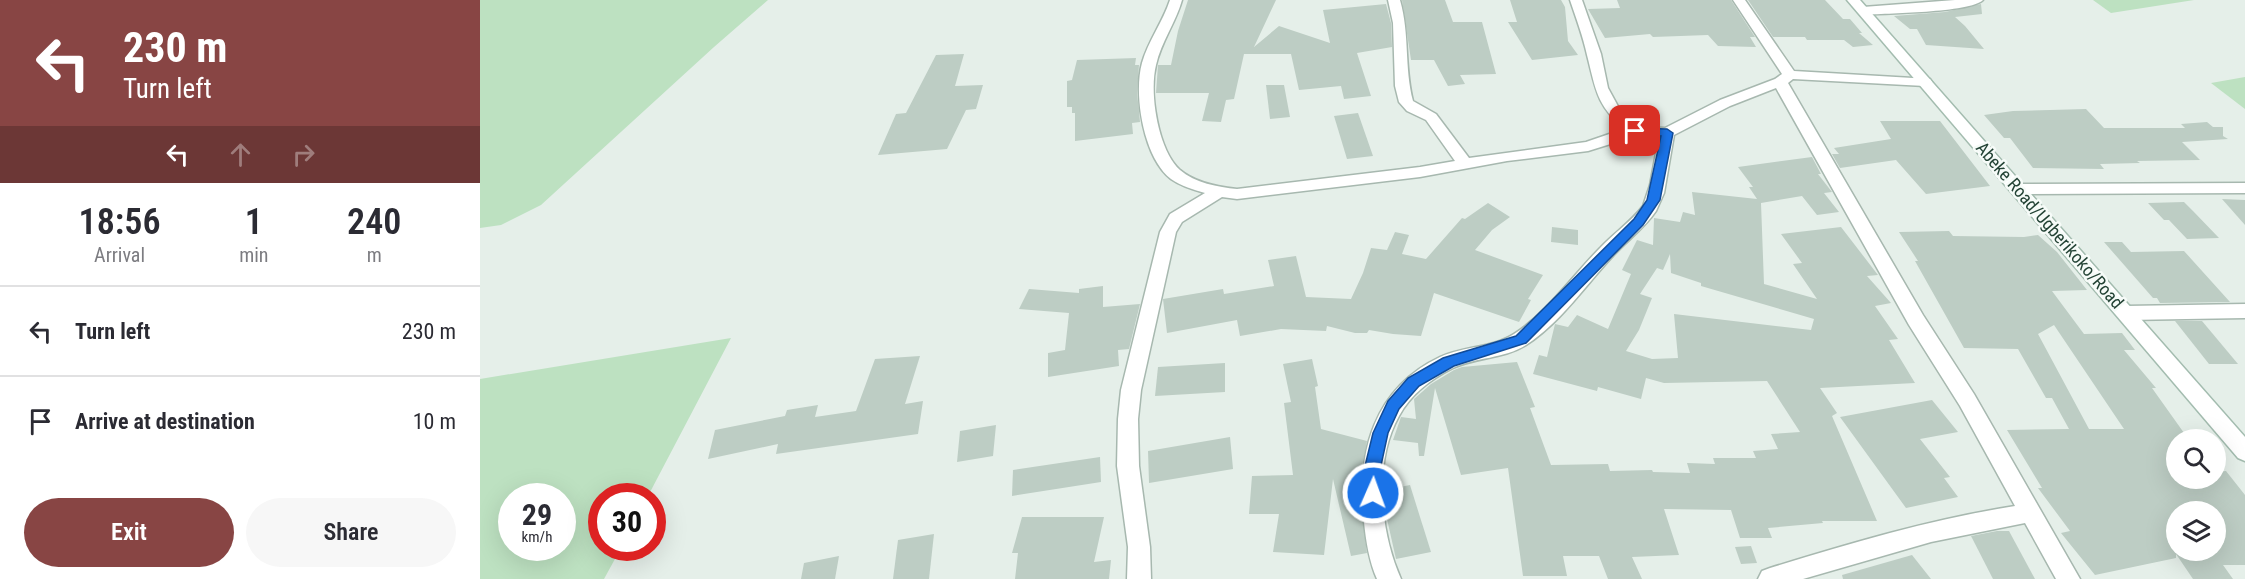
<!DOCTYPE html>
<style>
:root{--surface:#fff;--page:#f7f7f7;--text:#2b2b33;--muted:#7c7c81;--line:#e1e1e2;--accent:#884544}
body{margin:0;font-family:"Roboto Condensed",sans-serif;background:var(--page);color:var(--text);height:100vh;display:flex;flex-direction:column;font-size:22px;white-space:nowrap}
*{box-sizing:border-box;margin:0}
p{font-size:20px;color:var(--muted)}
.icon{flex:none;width:33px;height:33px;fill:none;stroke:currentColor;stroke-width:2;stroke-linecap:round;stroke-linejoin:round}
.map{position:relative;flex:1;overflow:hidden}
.panel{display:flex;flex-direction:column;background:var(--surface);width:480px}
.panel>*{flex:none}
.banner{background:#884544;color:#fff;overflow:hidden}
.fabs{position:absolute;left:1686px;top:429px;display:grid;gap:12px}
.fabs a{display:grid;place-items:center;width:60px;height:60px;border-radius:50%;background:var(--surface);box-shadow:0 6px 24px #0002;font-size:30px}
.speed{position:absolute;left:18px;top:483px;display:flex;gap:12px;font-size:30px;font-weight:700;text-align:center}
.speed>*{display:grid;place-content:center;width:78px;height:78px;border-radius:50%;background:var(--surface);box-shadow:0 6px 24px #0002;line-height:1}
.speed small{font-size:15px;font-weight:400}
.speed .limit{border:9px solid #d22;background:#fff;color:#111}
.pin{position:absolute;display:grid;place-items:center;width:51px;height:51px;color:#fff;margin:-26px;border-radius:12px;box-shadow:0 3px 9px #0006}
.me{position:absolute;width:66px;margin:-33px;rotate:2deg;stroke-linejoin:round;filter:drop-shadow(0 0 4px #0008)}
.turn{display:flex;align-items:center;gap:21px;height:126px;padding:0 24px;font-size:27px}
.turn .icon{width:78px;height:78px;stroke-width:2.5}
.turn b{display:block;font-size:42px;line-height:51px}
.lanes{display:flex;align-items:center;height:57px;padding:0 24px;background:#0003;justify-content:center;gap:30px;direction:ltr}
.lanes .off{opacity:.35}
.eta{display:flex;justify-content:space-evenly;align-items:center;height:102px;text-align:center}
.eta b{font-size:36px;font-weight:600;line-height:42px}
.button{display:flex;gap:12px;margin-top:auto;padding:12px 24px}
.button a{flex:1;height:69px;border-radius:36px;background:var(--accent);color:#fff;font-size:24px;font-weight:600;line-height:69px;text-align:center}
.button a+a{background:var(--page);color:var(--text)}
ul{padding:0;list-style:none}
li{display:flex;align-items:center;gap:18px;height:90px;padding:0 24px;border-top:2px solid var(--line)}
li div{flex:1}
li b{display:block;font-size:22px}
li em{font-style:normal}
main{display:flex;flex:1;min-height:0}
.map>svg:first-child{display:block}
.green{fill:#bde1c1;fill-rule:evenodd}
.building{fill:#bdcdc4;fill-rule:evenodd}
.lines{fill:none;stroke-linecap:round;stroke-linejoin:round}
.street-casing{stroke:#a7b8af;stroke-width:3}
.secondary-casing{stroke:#a3bcaf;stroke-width:3}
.street{fill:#fff;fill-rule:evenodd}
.secondary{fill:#fff;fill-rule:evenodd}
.route{fill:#1a73e8;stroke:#114b97;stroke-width:1.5}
.labels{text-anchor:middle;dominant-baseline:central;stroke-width:5;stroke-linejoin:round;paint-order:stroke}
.street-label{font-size:18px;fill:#234335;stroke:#f6fbf8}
</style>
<main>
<section class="panel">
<div class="banner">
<div class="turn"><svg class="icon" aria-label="left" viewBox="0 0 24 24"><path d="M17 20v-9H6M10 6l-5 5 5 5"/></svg><div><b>230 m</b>Turn left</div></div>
<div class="lanes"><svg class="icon" aria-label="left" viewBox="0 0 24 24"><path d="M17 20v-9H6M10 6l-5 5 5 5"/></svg><svg class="icon off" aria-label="ahead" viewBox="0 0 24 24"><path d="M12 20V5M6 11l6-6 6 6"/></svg><svg class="icon off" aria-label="right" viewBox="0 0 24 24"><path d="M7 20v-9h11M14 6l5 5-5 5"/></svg></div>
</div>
<div class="eta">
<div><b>18:56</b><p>Arrival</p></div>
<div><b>1</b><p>min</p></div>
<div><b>240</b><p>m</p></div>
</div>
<ul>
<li><svg class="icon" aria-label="left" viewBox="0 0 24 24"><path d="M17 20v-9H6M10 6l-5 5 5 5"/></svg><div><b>Turn left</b></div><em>230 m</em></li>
<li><svg class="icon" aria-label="arrive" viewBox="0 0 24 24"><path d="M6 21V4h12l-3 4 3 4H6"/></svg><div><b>Arrive at destination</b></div><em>10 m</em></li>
</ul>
<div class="button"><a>Exit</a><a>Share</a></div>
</section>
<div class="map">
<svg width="1765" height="579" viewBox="0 0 1765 579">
<rect width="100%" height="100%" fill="#e5efe9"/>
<g class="green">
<polygon points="0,0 288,0 234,47 61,205 21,225 0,228"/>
<polygon points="1613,0 1714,0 1631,13"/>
<polygon points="1765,77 1765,109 1731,83"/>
<path d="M251 338 168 496H122V548H141L124 579H0V379ZM82 496V548H32V496Z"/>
</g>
<g class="building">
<polygon points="708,0 796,0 774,47 799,26 850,43 843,10 906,4 911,23 912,47 877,53 891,96 864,99 861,86 819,90 811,54 764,54 754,99 746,100 741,122 722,121 729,93 676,93 678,65 691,65 698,31"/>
<polygon points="922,0 965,0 973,22 1002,22 1016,74 980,75 985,84 968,86 954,60 931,60"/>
<polygon points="1030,0 1081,0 1085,7 1088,41 1098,55 1052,60 1028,22 1037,22"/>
<polygon points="1137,0 1251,0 1275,37 1270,37 1276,47 1238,46 1228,35 1173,37 1170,34 1125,38 1108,9 1140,8"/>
<polygon points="1268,0 1345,0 1363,19 1370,19 1382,33 1379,33 1393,45 1373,47 1364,40 1327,40 1325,37 1293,37"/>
<polygon points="1501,4 1502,14 1475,17 1485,26 1504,49 1446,45 1437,29 1430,29 1414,16 1465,12"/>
<polygon points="484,54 475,86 503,85 496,109 486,110 467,149 398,155 416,114 426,113 456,55"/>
<polygon points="656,58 655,65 659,65 657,92 660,122 652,123 653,134 595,141 595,113 592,113 592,107 587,107 587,81 592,80 597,60"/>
<polygon points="786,85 804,85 810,117 790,119"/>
<polygon points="1606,109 1624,128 1705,128 1701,124 1727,122 1733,127 1743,127 1743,136 1748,139 1702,142 1720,160 1657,161 1660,163 1620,164 1624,169 1553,168 1530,138 1524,138 1504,115 1533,111"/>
<polygon points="878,113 893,156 867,159 854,116"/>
<polygon points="1400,121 1460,121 1510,186 1446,194 1416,160 1360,168 1352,154 1359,154 1354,148 1411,139"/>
<path d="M1332 157 1341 174H1338L1352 192 1344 193 1359 212 1337 215 1322 196 1281 203 1284 284 1337 299 1313 264 1322 263 1301 234 1361 227 1398 275 1387 276 1411 303 1395 306 1418 339 1409 340 1435 383 1340 388 1357 413 1352 416 1397 521H1342L1343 523 1288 528 1292 538H1260L1251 510 1184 509 1199 555 1152 557 1162 579H1128L1119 556H1083L1087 576H1043L1028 468 981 475 955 388 944 456H939L938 443 913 440 921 417 936 419 934 399 951 384 974 370 982 367 1037 362 1055 407 1050 408 1071 465 1128 464 1130 471 1172 470 1173 472 1210 473 1207 463 1235 464 1233 458H1276L1273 451 1298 449 1291 434 1320 432 1287 381 1184 383 1166 378 1161 399 1118 387 1117 391 1053 374 1059 355 1067 357 1075 324 1088 327 1097 315 1128 329 1151 274 1142 270 1157 240 1173 245 1174 218 1200 222 1203 212 1215 215 1212 192 1277 199 1269 187H1273L1258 167ZM1190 254 1191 273 1221 283V286L1334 319 1331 330 1194 314 1198 358 1172 359 1146 351 1159 330 1172 298 1160 294 1177 268 1183 270Z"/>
<polygon points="1742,199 1765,200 1765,225"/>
<polygon points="1704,202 1713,211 1739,238 1707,239 1689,220 1684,220 1668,203"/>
<polygon points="1008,203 1030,217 1012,230 995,250 1063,275 1048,299 1051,300 1039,322 954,293 941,336 913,334 889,330 887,333 875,333 847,326 846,331 801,329 760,336 757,320 687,333 683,299 743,289 744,294 794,286 788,260 816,256 826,297 871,299 883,273 891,248 907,250 915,232 929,235 922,254 946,259 982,218 985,219"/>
<polygon points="1072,227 1098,230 1098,245 1071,242"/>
<path d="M1469 231 1473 236 1544 237 1558 235 1577 252 1607 290 1572 291 1604 334 1642 333 1655 350H1644L1676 388H1672L1709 440H1696V478H1736V472L1746 471 1765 495V565H1743L1753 579H1713L1696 554V558L1615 575 1581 533 1590 531 1558 488H1562L1527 430 1589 429 1572 398H1566L1538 349 1484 348 1435 261H1438L1419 232ZM1574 325 1644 429H1609L1558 334ZM1736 509V550H1696V511Z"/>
<polygon points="1624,242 1642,242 1651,252 1704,251 1750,302 1680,303 1677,298 1673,298"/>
<polygon points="623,286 623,307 660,304 649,349 638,350 639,366 568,377 568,353 585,350 589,313 539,309 549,289 599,293 599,289"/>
<polygon points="1695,321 1722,321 1758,364 1729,364"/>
<polygon points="440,356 425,404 443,401 438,434 296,454 298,444 228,459 235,430 305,416 307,410 338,405 335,417 376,411 395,359"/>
<polygon points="832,359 838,386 835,387 841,429 887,441 881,472 871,497 880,495 887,553 871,556 853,479 844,555 793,552 799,514 769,514 772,476 813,475 804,403 811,402 803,364"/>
<polygon points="745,363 745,392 675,396 678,367"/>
<polygon points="1452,400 1478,432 1440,439 1470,477 1464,478 1478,497 1426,508 1360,417"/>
<polygon points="516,425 513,456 477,462 480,431"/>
<polygon points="750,437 753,469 669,483 668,451"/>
<polygon points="620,457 621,482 532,496 533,470"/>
<polygon points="930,485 951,552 916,559 907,519 905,490"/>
<polygon points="542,517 624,517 614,562 631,560 629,579 535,579 538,553 532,553"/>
<polygon points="1517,531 1529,531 1555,579 1513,579 1491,536"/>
<polygon points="454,534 449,579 413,579 418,540"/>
<polygon points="1271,546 1277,563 1261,564 1255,547"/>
<polygon points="1432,555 1451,579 1363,579 1362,575"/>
<polygon points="359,556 355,579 321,579 324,563"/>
</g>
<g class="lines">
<g class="street-casing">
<g id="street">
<path d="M690 0H702C696 22 681 42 676 65 669 93 678 150 700 170 715 183 738 187 757 189L940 167 975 161 946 120 927 111 919 102 915 86 913 23 908 0H920C930 35 924 67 933 101L956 114 989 158 1106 142 1144 129C1116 104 1116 90 1107 55 1103 36 1096 18 1090 0H1102L1121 54 1128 88 1140 110 1159 127 1185 128 1240 100 1295 79 1302 74 1253 0H1265L1314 71 1450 79 1452 82 1450 85 1445 86 1313 79 1308 83 1443 315 1494 394 1600 579H1576L1545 523 1451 542 1323 579H1278L1282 571 1290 568C1371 543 1452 519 1535 506L1480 406 1429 325 1296 88 1250 106 1194 135 1184 193 1176 211C1164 229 1146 241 1132 257 1105 286 1080 323 1046 345 1024 359 996 357 973 368 951 379 931 394 919 416 893 462 900 532 921 579H897C889 561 886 541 884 522 876 453 894 388 960 357 984 346 1012 348 1034 334 1068 312 1092 276 1121 247 1134 233 1151 222 1163 206L1170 185 1179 137 1156 136 1108 151 1027 161 940 177 757 199 742 197 702 222 696 232 661 390 658 419 659 466 670 547 671 579H647L648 547 637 466 638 419 641 390 680 232 690 214 725 193C714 190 701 186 691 179 664 158 653 95 662 63 668 41 683 22 690 0Z"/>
<path d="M1475 0H1503C1490 13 1405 13 1383 15L1377 11 1383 7Z"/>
<polygon points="1765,183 1765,193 1537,194 1529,189 1537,184"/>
<polygon points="1765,304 1765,318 1647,320 1640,318 1638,313 1640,308 1647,306"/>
</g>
</g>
<g class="secondary-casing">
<polygon id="secondary" points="1367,0 1380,0 1765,437 1765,461 1758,458"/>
</g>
<use href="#street" class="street"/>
<use href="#secondary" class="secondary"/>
</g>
<polygon class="route" points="1155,128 1187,129 1193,133 1180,200 1163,225 1046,343 974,366 939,386 919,409 908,433 900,470 901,493 898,498 893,500 887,498 884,493 884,470 893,433 908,401 928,378 963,358 1036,336 1154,219 1167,200 1181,136 1151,134 1149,131"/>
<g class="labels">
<g class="street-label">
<text transform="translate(1570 225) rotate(49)">Abeke Road/Ugberikoko/Road</text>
</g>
</g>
</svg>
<div class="fabs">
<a><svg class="icon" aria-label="search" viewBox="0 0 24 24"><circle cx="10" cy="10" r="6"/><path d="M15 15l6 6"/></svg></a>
<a><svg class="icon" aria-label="layers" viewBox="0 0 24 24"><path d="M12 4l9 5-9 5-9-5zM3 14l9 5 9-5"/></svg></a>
</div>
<div class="speed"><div>29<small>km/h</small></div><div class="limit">30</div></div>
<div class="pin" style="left:1155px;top:131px;background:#d93025"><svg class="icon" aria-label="arrive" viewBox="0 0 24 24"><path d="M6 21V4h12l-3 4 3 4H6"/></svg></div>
<svg class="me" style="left:893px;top:493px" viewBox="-20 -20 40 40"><circle r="17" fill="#1a73e8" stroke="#fff" stroke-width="3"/><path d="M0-11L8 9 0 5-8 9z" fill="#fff"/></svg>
</div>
</main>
